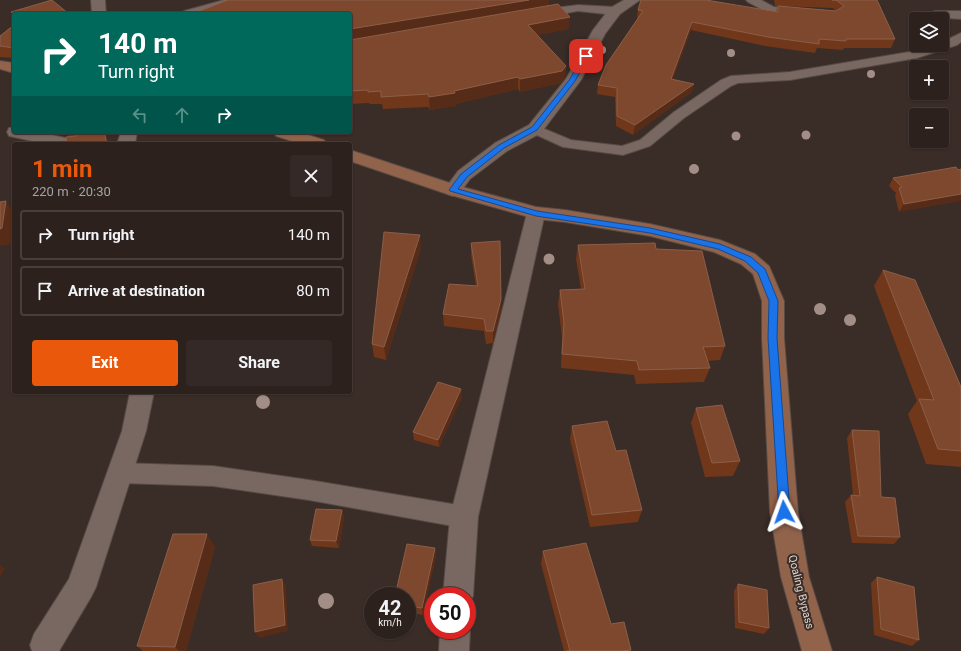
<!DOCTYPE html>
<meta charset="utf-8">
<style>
:root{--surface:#2c211d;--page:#342926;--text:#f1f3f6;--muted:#a6a3a4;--line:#483e3b;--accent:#ea580c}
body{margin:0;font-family:Roboto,sans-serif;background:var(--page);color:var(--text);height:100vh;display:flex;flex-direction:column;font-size:15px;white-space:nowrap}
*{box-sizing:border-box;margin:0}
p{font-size:13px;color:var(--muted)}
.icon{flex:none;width:22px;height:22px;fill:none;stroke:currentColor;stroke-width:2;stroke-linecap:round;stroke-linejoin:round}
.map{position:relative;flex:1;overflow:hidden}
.sheet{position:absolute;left:12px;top:142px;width:340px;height:252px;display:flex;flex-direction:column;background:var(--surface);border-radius:4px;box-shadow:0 1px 3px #0004,0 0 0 1px var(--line)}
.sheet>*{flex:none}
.banner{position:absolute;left:12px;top:12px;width:340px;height:122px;border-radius:4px;box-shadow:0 1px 3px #0004,0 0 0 1px var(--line);background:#00695c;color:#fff;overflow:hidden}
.tools{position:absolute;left:909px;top:12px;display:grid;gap:8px}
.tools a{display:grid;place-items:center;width:40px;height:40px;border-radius:4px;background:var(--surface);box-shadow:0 1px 3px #0004,0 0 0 1px var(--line);font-size:20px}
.speed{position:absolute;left:364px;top:587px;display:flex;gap:8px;font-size:20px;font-weight:700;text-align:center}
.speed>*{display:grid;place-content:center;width:52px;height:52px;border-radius:50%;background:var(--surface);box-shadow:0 1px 3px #0004,0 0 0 1px var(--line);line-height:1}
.speed small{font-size:10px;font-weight:400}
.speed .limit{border:6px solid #d22;background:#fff;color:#111}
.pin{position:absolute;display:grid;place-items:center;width:34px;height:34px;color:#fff;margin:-17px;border-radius:8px;box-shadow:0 2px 6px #0006}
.me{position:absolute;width:44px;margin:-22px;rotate:356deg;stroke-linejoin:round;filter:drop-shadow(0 0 3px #0008)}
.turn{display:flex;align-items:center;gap:14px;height:84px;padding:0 20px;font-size:18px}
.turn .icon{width:52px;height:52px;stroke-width:2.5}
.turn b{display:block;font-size:28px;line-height:34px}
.lanes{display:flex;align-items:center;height:38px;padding:0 20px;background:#0003;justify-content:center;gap:20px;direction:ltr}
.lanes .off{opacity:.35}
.round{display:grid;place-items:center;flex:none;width:42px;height:42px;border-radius:4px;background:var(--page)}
.head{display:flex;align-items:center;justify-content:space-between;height:68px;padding:0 20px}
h1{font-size:24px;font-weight:700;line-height:30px;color:var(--accent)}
.cta{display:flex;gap:8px;margin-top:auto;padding:8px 20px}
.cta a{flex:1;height:46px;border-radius:4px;background:var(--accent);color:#fff;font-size:16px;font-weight:700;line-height:46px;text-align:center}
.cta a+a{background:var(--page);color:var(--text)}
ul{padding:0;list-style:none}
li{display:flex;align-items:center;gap:12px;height:50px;margin:0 8px 6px;padding:0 12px;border:2px solid var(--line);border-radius:4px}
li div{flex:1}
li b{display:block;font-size:15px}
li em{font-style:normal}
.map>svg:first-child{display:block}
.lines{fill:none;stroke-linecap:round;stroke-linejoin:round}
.lane-casing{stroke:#564b45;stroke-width:2}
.street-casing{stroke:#564b45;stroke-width:2}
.secondary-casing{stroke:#564b45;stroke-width:2}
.lane{fill:#786861;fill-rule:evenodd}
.street{fill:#786861;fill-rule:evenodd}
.secondary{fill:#92634b;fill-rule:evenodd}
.tree{fill:#a28e86}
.wall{fill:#71371b}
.shaded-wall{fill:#562b17}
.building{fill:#7d482e;stroke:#8c5e48}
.route{fill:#1a73e8;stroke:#114b97}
.labels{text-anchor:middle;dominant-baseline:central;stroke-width:4;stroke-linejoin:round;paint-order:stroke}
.street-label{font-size:11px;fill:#ded5d1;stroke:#3a2c27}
</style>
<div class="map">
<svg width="961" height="651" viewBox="0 0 961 651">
<rect width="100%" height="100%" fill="#3a2c27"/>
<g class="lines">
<g class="lane-casing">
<g id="lane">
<polygon points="746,0 761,0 774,7 802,9 806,11 808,13 806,15 802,17 767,12 748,2"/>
<polygon points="578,5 615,7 619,9 621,11 619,13 615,15 578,11 539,18 535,16 533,14 535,12 539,10"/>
<polygon points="935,11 961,11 961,19 931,17 929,15 931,13"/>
<polygon points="961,33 961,42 957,45 917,58 790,80 738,83 731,86 684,118 650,146 623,155 563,147 530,132 528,129 530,126 535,125 571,140 622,146 640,140 674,112 721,80 731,76 790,72 915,51 932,45 942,45 942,42"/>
<polygon points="120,463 213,466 309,480 464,506 472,509 476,517 472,525 464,528 309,500 213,486 120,483 112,480 109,473 112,466"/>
</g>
</g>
<g class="street-casing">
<g id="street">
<polygon points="91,0 105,0 106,14 92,14"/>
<polygon points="224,0 246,0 244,3 204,14 182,14 184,11"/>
<polygon points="624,0 640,0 620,14 605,34 581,80 541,133 507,151 470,179 459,194 453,196 447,194 444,190 458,171 495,143 529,125 566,79 593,30 610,8"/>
<polygon points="14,127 14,132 38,132 75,140 78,144 46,144 9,136 7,132 9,128"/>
<polygon points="121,132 137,132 135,144 117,144"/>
<polygon points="536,207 543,209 545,213 478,517 473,596 467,607 467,596 443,596 450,517 527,213 529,209"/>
<polygon points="130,392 154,392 146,431 96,587 91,597 59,651 32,651 30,645 34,634 69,579 122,431"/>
<polygon points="467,623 470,630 469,651 439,651 440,630 467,630"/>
</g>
</g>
<g class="secondary-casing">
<g id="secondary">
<polygon points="0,61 14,63 14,73 0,69"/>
<polygon points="274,132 299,132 324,140 327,144 301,144 276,136"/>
<polygon points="350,150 459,186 536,207 565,210 650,224 720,240 755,254 769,266 784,301 784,338 798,512 809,577 832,651 802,651 781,577 770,512 762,338 762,301 753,274 741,264 714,252 650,236 565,222 536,219 447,194 350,161"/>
</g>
</g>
<use href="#lane" class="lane"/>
<use href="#street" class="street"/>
<use href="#secondary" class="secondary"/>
</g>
<g class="tree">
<circle cx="602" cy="50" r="4"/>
<circle cx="731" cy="53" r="4"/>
<circle cx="871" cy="74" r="4"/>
<circle cx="806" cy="135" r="4.5"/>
<circle cx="736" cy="136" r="4.5"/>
<circle cx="694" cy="169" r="5"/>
<circle cx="549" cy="259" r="5.5"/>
<circle cx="820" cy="309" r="6"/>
<circle cx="850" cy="320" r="6"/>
<circle cx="263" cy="402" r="7"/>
<circle cx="326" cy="601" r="8"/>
</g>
<g class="wall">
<polygon points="549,0 549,6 569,29 537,35 566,66 565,78 561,83 520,92 518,89 456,104 456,106 430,110 428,107 383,109 382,104 370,104 369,103 350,104 350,14"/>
<polygon points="774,0 877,0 895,39 891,48 844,48 843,50 817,48 815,53 765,46 691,30 673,79 692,92 633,135 616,126 615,97 597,94 598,85 638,18 637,18 638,10 776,12 778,6 836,11 833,8 775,6"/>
<polygon points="14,25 14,58 0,57 0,36"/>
<polygon points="67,132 106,132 107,136 69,137"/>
<polygon points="956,167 899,212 895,196 896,193 889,186 893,178"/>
<polygon points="471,243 501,299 501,311 493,343 486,344 484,331 444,326 443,314 476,286 471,255"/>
<polygon points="578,245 656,249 725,346 720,360 707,361 710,368 704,382 636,384 634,375 561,368 562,337 558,304 560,290 581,289 576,259"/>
<polygon points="421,248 386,360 374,357 372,344"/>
<polygon points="883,270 961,387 961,467 926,464 908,414 917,401 874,286"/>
<polygon points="461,389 462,397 439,447 414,440 413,432"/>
<polygon points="696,408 740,461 733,476 705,477 691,423"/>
<polygon points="572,426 642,510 638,522 590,527 570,439"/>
<polygon points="852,430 881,497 900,537 894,544 852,543 845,502 851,495 853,495 847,438"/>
<polygon points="342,510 344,517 339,548 312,546 310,540"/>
<polygon points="215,547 186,651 143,651 137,646"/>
<polygon points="435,548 436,555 423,615 407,612 407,596"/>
<polygon points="543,551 611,624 631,650 631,651 564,651 541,564"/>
<polygon points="877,577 919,640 912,646 874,635 871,583"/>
<polygon points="738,584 769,628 764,634 735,628 734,591"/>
</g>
<g class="shaded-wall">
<polygon points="529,0 549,0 549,8 350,41 350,29"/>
<polygon points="570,17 569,29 527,37 528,25"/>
<polygon points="692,22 691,30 670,88 671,79"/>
<polygon points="566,66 565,78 561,83 520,92 520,79"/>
<polygon points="518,77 518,89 456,104 456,106 430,110 429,97"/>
<polygon points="694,84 692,92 633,135 635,125"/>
<polygon points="104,132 106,132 109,144 107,144"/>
<polygon points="961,194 961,201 899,212 904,204"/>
<polygon points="6,201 14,214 14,228 12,244 0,246 0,229"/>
<polygon points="420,235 421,248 386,360 384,347"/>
<polygon points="501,299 501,311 493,343 493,331"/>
<polygon points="461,389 462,397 439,447 438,440"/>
<polygon points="342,510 344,517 339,548 336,541"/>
<polygon points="207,534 215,547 186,651 179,651 175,647"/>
<polygon points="435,548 436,555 423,615 422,608"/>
<polygon points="0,565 5,569 0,577"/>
<polygon points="282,579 286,586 288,631 259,638 255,632"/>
</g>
<g class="building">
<polygon points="52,0 69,14 14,14 14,15 11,12"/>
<polygon points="228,0 529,0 350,29 350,14 192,14"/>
<polygon points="641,0 706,0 778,12 778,6 836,11 844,6 836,0 832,0 877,0 895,39 846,39 846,41 819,39 819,44 768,37 692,22 671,79 694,84 635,125 617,116 617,88 598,85 606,65 643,11 638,10"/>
<polygon points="558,4 570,17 528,25 566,66 562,71 520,79 518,77 454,91 455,93 429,97 428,94 381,97 381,91 368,92 368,90 350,91 350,40"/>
<polygon points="14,25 14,48 0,46 0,36"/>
<polygon points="73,132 104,132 107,144 67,144 66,137 76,136"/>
<polygon points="956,167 958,170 961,169 961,194 904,204 899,188 902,187 893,178"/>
<polygon points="6,201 2,228 0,229 0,202"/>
<polygon points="384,232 420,235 384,347 372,344"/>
<polygon points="500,241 501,299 493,331 486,331 484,319 443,314 449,284 478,286 471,243"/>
<polygon points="655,243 656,249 702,251 725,346 703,347 710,368 639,370 637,361 562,354 564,323 560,290 585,289 578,245"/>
<polygon points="883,270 915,280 961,387 961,451 938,449 919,399 934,400"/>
<polygon points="438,382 461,389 438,440 413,432"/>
<polygon points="722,405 740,461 712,463 696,408"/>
<polygon points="607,421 616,451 626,450 642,510 592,515 572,426"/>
<polygon points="852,430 879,431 881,497 895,498 900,537 858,536 851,495 860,496"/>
<polygon points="316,509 342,510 336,541 310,540"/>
<polygon points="173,534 207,534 175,647 137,646"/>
<polygon points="586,543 611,624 624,622 631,650 620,651 567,651 570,651 543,551"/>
<polygon points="407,544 435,548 422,608 407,606 407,596 395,596"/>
<polygon points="877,577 914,587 919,640 881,629"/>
<polygon points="282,579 285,625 255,632 253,585"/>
<polygon points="738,584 767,590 769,628 739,622"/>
</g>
<polygon class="route" points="584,54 589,56 575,81 537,130 504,148 467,177 458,189 537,211 650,228 720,244 751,257 765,269 778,301 777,338 790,512 788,515 784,517 780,515 779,512 768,338 769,301 758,273 745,261 718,249 650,233 536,216 450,191 449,190 461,174 499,145 532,127 570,79"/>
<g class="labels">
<g class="street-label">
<text transform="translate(801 592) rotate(76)">Qoaling Bypass</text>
</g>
</g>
</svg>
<div class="tools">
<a><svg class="icon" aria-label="layers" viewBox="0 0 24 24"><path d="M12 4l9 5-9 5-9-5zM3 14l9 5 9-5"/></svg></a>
<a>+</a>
<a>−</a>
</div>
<div class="speed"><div>42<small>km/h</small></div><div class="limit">50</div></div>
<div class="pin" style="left:586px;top:56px;background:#d93025"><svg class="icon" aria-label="arrive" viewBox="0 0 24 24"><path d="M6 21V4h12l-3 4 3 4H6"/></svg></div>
<svg class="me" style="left:784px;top:512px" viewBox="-20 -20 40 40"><path d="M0-17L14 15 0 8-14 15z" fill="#1a73e8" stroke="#fff" stroke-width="4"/></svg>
<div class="banner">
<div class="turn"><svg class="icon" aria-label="right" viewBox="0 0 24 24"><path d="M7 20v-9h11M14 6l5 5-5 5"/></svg><div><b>140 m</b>Turn right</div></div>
<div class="lanes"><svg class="icon off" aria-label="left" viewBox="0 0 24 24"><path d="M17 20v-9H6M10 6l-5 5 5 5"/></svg><svg class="icon off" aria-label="ahead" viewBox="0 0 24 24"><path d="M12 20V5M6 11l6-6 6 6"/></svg><svg class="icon" aria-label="right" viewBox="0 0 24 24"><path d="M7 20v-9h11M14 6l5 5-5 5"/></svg></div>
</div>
<section class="sheet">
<div class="head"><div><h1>1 min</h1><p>220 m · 20:30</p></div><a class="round"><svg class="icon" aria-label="close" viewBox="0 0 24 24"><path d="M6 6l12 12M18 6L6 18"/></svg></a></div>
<ul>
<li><svg class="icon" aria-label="right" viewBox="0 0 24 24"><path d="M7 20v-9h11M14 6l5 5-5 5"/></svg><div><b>Turn right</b></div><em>140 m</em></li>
<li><svg class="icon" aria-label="arrive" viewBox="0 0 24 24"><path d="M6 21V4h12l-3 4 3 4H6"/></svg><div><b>Arrive at destination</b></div><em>80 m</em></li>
</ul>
<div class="cta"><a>Exit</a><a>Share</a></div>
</section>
</div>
